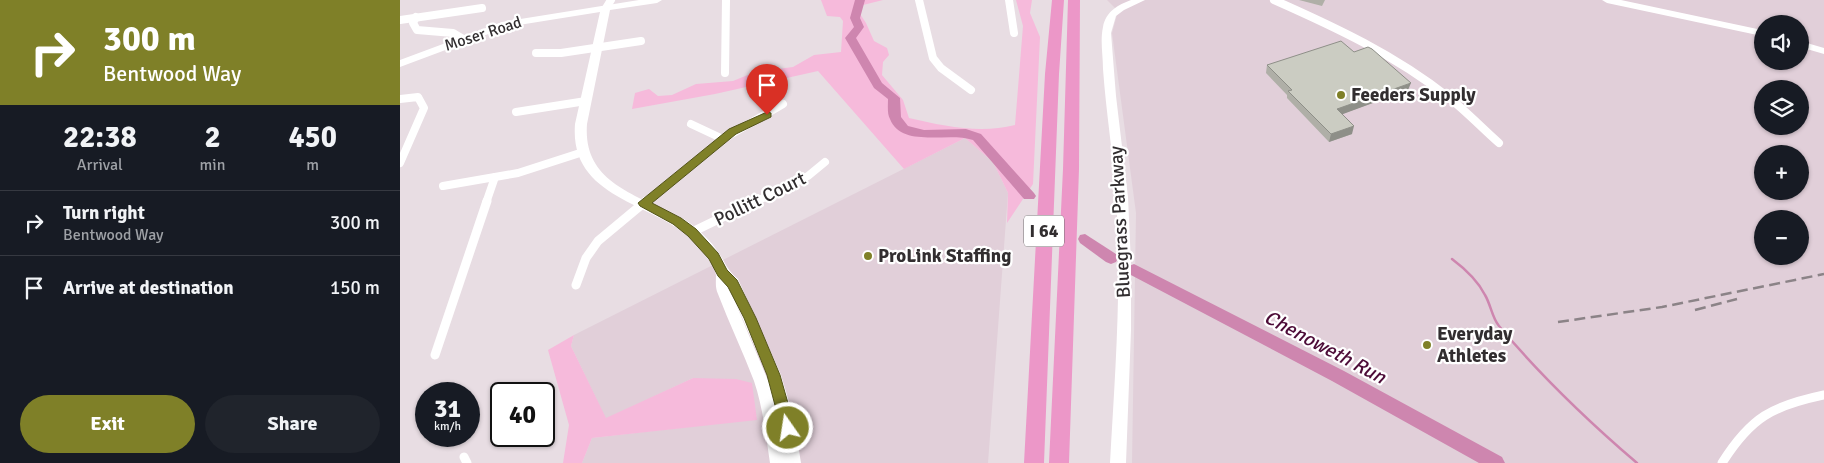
<!DOCTYPE html>
<meta charset="utf-8">
<style>
:root{--surface:#171b24;--page:#20242c;--text:#f1f3f6;--muted:#9ea1a6;--line:#363941;--accent:#7f8028}
body{margin:0;font-family:Signika,sans-serif;background:var(--page);color:var(--text);height:100vh;display:flex;flex-direction:column;font-size:19px;white-space:nowrap}
*{box-sizing:border-box;margin:0}
p{font-size:16px;color:var(--muted)}
.icon{flex:none;width:28px;height:28px;fill:none;stroke:currentColor;stroke-width:2;stroke-linecap:round;stroke-linejoin:round}
.map{position:relative;flex:1;overflow:hidden}
.drawer{display:flex;flex-direction:column;background:var(--surface);width:400px}
.drawer>*{flex:none}
.hud{background:#7f8028;color:#fff;overflow:hidden}
.buttons{position:absolute;left:1354px;top:15px;display:grid;gap:10px}
.buttons a{display:grid;place-items:center;width:55px;height:55px;border-radius:50%;background:var(--surface);box-shadow:0 1px 4px #0004;font-size:25px}
.speed{position:absolute;left:15px;top:382px;display:flex;gap:10px;font-size:25px;font-weight:700;text-align:center}
.speed>*{display:grid;place-content:center;width:65px;height:65px;border-radius:50%;background:var(--surface);box-shadow:0 1px 4px #0004;line-height:1}
.speed small{font-size:12px;font-weight:400}
.speed .limit{border:2px solid #111;border-radius:8px;background:#fff;color:#111}
.pin{position:absolute;display:grid;place-items:center;width:42px;height:42px;color:#fff;margin:-51px -21px;border-radius:50% 50% 50% 0;rotate:-45deg;box-shadow:0 0 5px #0007}
.pin .icon{rotate:45deg}
.me{position:absolute;width:55px;margin:-28px;rotate:347deg;stroke-linejoin:round;filter:drop-shadow(0 0 4px #0008)}
.turn{display:flex;align-items:center;gap:18px;height:105px;padding:0 20px;font-size:22px}
.turn .icon{width:65px;height:65px;stroke-width:2.5}
.turn b{display:block;font-size:35px;line-height:42px}
.eta{display:flex;justify-content:space-evenly;align-items:center;height:85px;text-align:center}
.eta b{font-size:30px;font-weight:700;line-height:35px}
.primary-button{display:flex;gap:10px;margin-top:auto;padding:10px 20px}
.primary-button a{flex:1;height:58px;border-radius:30px;background:var(--accent);color:#fff;font-size:20px;font-weight:700;line-height:58px;text-align:center}
.primary-button a+a{background:var(--page);color:var(--text)}
ul{padding:0;list-style:none}
li{display:flex;align-items:center;gap:15px;height:65px;padding:0 20px;border-top:1px solid var(--line)}
li div{flex:1}
li b{display:block;font-size:19px}
li em{font-style:normal}
main{display:flex;flex:1;min-height:0}
.map>svg:first-child{display:block}
.built{fill:#e1cfd9;fill-rule:evenodd}
.green{fill:#f6badb}
.lines{fill:none;stroke-linecap:round;stroke-linejoin:round}
.stream{stroke:#ce86af;stroke-width:2.5}
.river{fill:#ce86af;fill-rule:evenodd}
.street-far1{stroke:#fff;stroke-width:8}
.street{stroke:#fff;stroke-width:9}
.secondary{fill:#fff;fill-rule:evenodd}
.highway{fill:#ec97c8;fill-rule:evenodd}
.rail{stroke:#8b8387;stroke-width:2.5;stroke-dasharray:11 5.5;stroke-linecap:butt}
.wall{fill:#afafa7}
.shaded-wall{fill:#8e8f88}
.building{fill:#cbccc2;stroke:#8e8f88}
.route{fill:#7f8028;stroke:#53531a}
.poi-dot{fill:#7f8028;stroke:#fff;stroke-width:2}
.labels{text-anchor:middle;dominant-baseline:central;stroke-width:4.5;stroke-linejoin:round;paint-order:stroke}
.far-street-label{font-size:16px;fill:#322e30;stroke:#fff}
.shield{fill:#fff;stroke:#706d6e;stroke-width:1}
.shield-label{font-size:18px;font-weight:bold;fill:#322e30}
.poi-label{font-size:19px;font-weight:bold;fill:#322e30;stroke:#fff;text-anchor:start}
.street-label{font-size:19px;fill:#322e30;stroke:#fff}
.water-label{font-size:20px;font-style:italic;fill:#4d0c38;stroke:#fff}
</style>
<main>
<section class="drawer">
<div class="hud">
<div class="turn"><svg class="icon" aria-label="right" viewBox="0 0 24 24"><path d="M7 20v-9h11M14 6l5 5-5 5"/></svg><div><b>300 m</b>Bentwood Way</div></div>
</div>
<div class="eta">
<div><b>22:38</b><p>Arrival</p></div>
<div><b>2</b><p>min</p></div>
<div><b>450</b><p>m</p></div>
</div>
<ul>
<li><svg class="icon" aria-label="right" viewBox="0 0 24 24"><path d="M7 20v-9h11M14 6l5 5-5 5"/></svg><div><b>Turn right</b><p>Bentwood Way</p></div><em>300 m</em></li>
<li><svg class="icon" aria-label="arrive" viewBox="0 0 24 24"><path d="M6 21V4h12l-3 4 3 4H6"/></svg><div><b>Arrive at destination</b></div><em>150 m</em></li>
</ul>
<div class="primary-button"><a>Exit</a><a>Share</a></div>
</section>
<div class="map">
<svg width="1424" height="463" viewBox="0 0 1424 463">
<rect width="100%" height="100%" fill="#e8dde3"/>
<g class="built">
<path d="M707 0H1424V463H732L736 213 712 33 718 11ZM1362 24H1400V61H1362ZM1362 89H1400V126H1362ZM1362 154H1400V191H1362ZM1362 219H1400V256H1362Z"/>
<polygon points="565,138 593,162 608,193 588,463 182,463 192,438 357,419 293,378 206,419 171,346 174,335"/>
</g>
<g class="green">
<path d="M421 0H483L463 5 460 14 466 23 474 41 487 48 489 55 483 62 482 75 503 100 509 118C544 126 580 134 615 125L623 26 616 0H632L630 13 640 37 633 184 607 223 608 193 593 162 565 138 504 169 418 71 315 94 232 109 235 93 249 89 258 96 272 95 296 84 333 81 355 72 393 67 414 55 441 52 443 21 440 17 427 16Z"/>
<polygon points="174,335 171,346 206,418 293,378 336,379 352,383 357,420 192,438 182,463 163,463 169,425 148,350"/>
</g>
<g class="lines">
<path class="stream" d="M1052 259C1064 268 1078 281 1085 295 1091 305 1092 318 1099 326 1141 376 1188 421 1237 463"/>
<g class="river">
<path d="M455 0H465L460 18 464 27 456 38 482 83 500 98 501 117 508 126 524 130 566 129 581 134 634 193 636 196 634 199H624L573 140C549 131 502 149 490 119 487 114 488 105 488 99L474 88 445 38 454 27 450 18Z"/>
<polygon points="685,234 716,254 718,258 716,262 711,264 706,262 680,243 678,239 680,235"/>
<polygon points="734,264 944,371 1102,457 1105,463 1079,463 932,381 729,274 727,270 729,266"/>
</g>
<g class="street-far1">
<polyline points="519,0 533,58 541,68 571,90"/>
<polyline points="609,0 614,33"/>
<path d="M874 0C935 27 995 55 1048 97 1066 111 1082 128 1099 143"/>
<polyline points="206,8 211,0"/>
<polyline points="16,17 13,23 17,30 53,33 63,39"/>
<polyline points="0,20 82,8"/>
<polyline points="136,53 161,53 241,41"/>
<polyline points="325,73 326,0"/>
<polyline points="0,99 18,97 24,108 0,163"/>
<polyline points="116,112 186,101"/>
<polyline points="291,124 323,139"/>
<polyline points="43,186 118,173 183,152"/>
<polyline points="86,203 95,177"/>
<polyline points="244,203 323,139 383,104"/>
<polyline points="353,203 408,176 425,162"/>
</g>
<g class="street">
<polyline points="292,232 356,201"/>
<polyline points="176,285 186,258 198,241 246,201"/>
<polyline points="35,355 87,201"/>
<polyline points="64,457 67,463"/>
<path d="M1322 463C1351 417 1372 406 1424 395"/>
</g>
<g class="secondary">
<path d="M239 0H262L257 3 210 10 187 124C183 178 227 191 268 212 276 215 285 219 291 224 301 232 311 241 318 252 326 263 326 269 338 279L381 375 394 419 401 463H370C366 436 363 408 354 381 343 352 329 323 318 294 315 288 316 281 316 275 314 265 306 254 299 246 258 201 169 202 175 124L200 12 107 27 0 67V60L102 22ZM330 290 367 375 369 383Z"/>
<path d="M731 0H745L724 10 716 16 711 33 716 96 728 197 731 264V330L726 463H710C715 374 722 286 716 197 713 154 706 112 703 69 703 55 700 41 703 27 706 11 718 5 731 0Z"/>
<polygon points="1202,0 1221,0 1362,30 1362,36 1207,3"/>
<polygon points="1400,41 1424,48 1424,54 1400,47"/>
</g>
<g class="highway">
<polygon points="652,0 664,0 659,74 644,463 624,463 645,74"/>
<polygon points="668,0 680,0 679,169 669,463 649,463 663,169"/>
</g>
<g class="rail">
<polyline points="1295,310 1337,299"/>
<polyline points="1158,322 1262,307 1424,274"/>
</g>
</g>
<g class="wall">
<polygon points="899,0 925,0 922,6"/>
<polygon points="954,52 1008,90 942,114 952,134 929,142 887,98 887,95 866,73 867,65"/>
</g>
<g class="shaded-wall">
<polygon points="1011,83 1008,90 935,117 937,109"/>
<polygon points="954,126 952,134 929,142 931,134"/>
</g>
<polygon class="building" points="941,41 954,52 968,47 972,49 1011,83 937,109 954,126 931,134 888,91 892,90 867,65"/>
<polygon class="route" points="367,112 371,113 371,117 336,134 252,203 281,218 296,229 318,253 327,270 337,280 356,318 380,375 395,428 393,433 388,435 383,433 381,428 367,375 344,318 328,287 318,276 309,259 288,236 273,224 240,206 238,203 329,129"/>
<g class="poi-dot">
<circle cx="941" cy="95" r="5"/>
<circle cx="468" cy="256" r="5"/>
<circle cx="1027" cy="345" r="5"/>
</g>
<g class="labels">
<g class="far-street-label">
<text transform="translate(83 34) rotate(-18)">Moser Road</text>
</g>
<rect class="shield" x="624" y="215.5" width="40" height="31" rx="4"/>
<g class="shield-label">
<text x="644" y="231">I 64</text>
</g>
<g class="poi-label">
<text x="951" y="95">Feeders Supply</text>
<text x="478" y="256">ProLink Staffing</text>
<text x="1037" y="334">Everyday<tspan x="1037" dy="22">Athletes</tspan></text>
</g>
<g class="street-label">
<text transform="translate(360 199) rotate(-26)">Pollitt Court</text>
<text transform="translate(720 222) rotate(-93)">Bluegrass Parkway</text>
</g>
<g class="water-label">
<text transform="translate(925 347) rotate(28)">Chenoweth Run</text>
</g>
</g>
</svg>
<div class="buttons">
<a><svg class="icon" aria-label="sound" viewBox="0 0 24 24"><path d="M4 9h4l5-4v14l-5-4H4zM17 9q2 3 0 6"/></svg></a>
<a><svg class="icon" aria-label="layers" viewBox="0 0 24 24"><path d="M12 4l9 5-9 5-9-5zM3 14l9 5 9-5"/></svg></a>
<a>+</a>
<a>−</a>
</div>
<div class="speed"><div>31<small>km/h</small></div><div class="limit">40</div></div>
<div class="pin" style="left:367px;top:115px;background:#d93025"><svg class="icon" aria-label="arrive" viewBox="0 0 24 24"><path d="M6 21V4h12l-3 4 3 4H6"/></svg></div>
<svg class="me" style="left:388px;top:428px" viewBox="-20 -20 40 40"><circle r="17" fill="#7f8028" stroke="#fff" stroke-width="3"/><path d="M0-11L8 9 0 5-8 9z" fill="#fff"/></svg>
</div>
</main>
